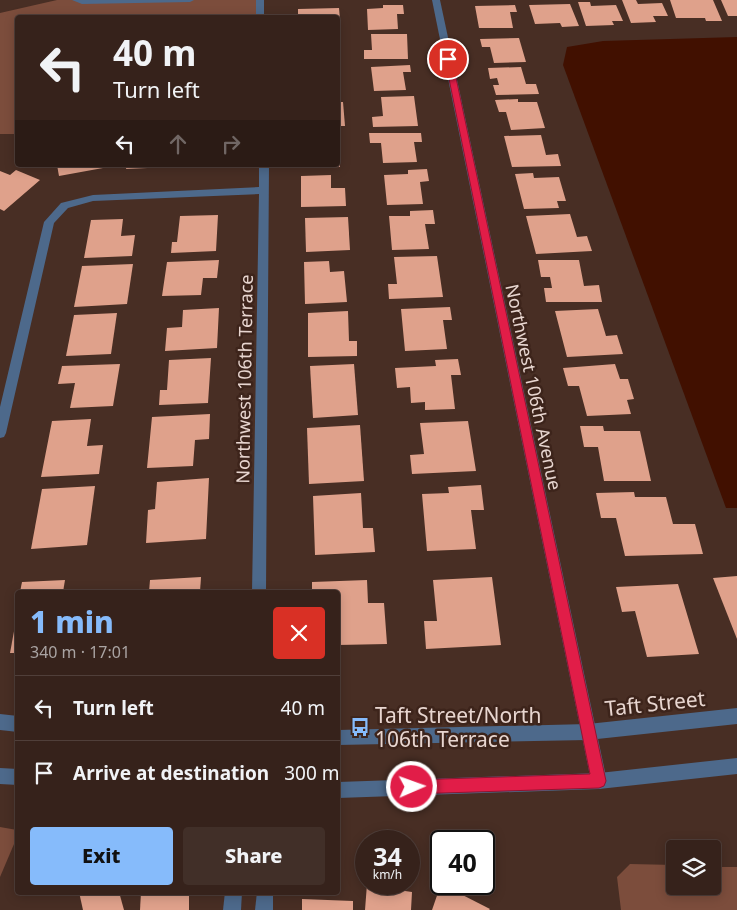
<!DOCTYPE html>
<meta charset="utf-8">
<style>
:root{--surface:#36221b;--page:#412f28;--text:#f1f3f6;--muted:#aaa4a3;--line:#503f3a;--accent:#86bbfb}
body{margin:0;font-family:"Noto Sans",sans-serif;background:var(--page);color:var(--text);height:100vh;display:flex;flex-direction:column;font-size:19px;white-space:nowrap}
*{box-sizing:border-box;margin:0}
p{font-size:16px;color:var(--muted)}
.icon{flex:none;width:28px;height:28px;fill:none;stroke:currentColor;stroke-width:2;stroke-linecap:round;stroke-linejoin:round}
.map{position:relative;flex:1;overflow:hidden}
.side{position:absolute;left:15px;top:590px;width:325px;height:305px;display:flex;flex-direction:column;background:var(--surface);border-radius:5px;box-shadow:0 2px 12px #0003,0 0 0 1px var(--line)}
.side>*{flex:none}
.guide{position:absolute;left:15px;top:15px;width:325px;height:152px;border-radius:5px;box-shadow:0 2px 12px #0003,0 0 0 1px var(--line);background:#36221b;color:var(--text);overflow:hidden}
.fabs{position:absolute;left:666px;top:840px;display:grid;gap:10px}
.fabs a{display:grid;place-items:center;width:55px;height:55px;border-radius:5px;background:var(--surface);box-shadow:0 2px 12px #0003,0 0 0 1px var(--line);font-size:25px}
.speed{position:absolute;left:355px;top:830px;display:flex;gap:10px;font-size:25px;font-weight:700;text-align:center}
.speed>*{display:grid;place-content:center;width:65px;height:65px;border-radius:50%;background:var(--surface);box-shadow:0 2px 12px #0003,0 0 0 1px var(--line);line-height:1}
.speed small{font-size:12px;font-weight:400}
.speed .limit{border:2px solid #111;border-radius:8px;background:#fff;color:#111}
.pin{position:absolute;display:grid;place-items:center;width:42px;height:42px;color:#fff;margin:-21px;border:2px solid #fff;border-radius:50%;box-shadow:0 1px 5px #0007}
.me{position:absolute;width:55px;margin:-28px;rotate:88deg;stroke-linejoin:round;filter:drop-shadow(0 0 4px #0008)}
.turn{display:flex;align-items:center;gap:18px;height:105px;padding:0 15px;font-size:22px}
.turn .icon{width:65px;height:65px;stroke-width:2.5}
.turn b{display:block;font-size:35px;line-height:42px}
.lanes{display:flex;align-items:center;height:48px;padding:0 15px;background:#0003;justify-content:center;gap:25px;direction:ltr}
.lanes .off{opacity:.35}
.round{display:grid;place-items:center;flex:none;width:52px;height:52px;border-radius:5px;background:var(--page)}
.head{display:flex;align-items:center;justify-content:space-between;height:85px;padding:0 15px}
h1{font-size:30px;font-weight:800;line-height:38px;color:var(--accent)}
.button{display:flex;gap:10px;margin-top:auto;padding:10px 15px}
.button a{flex:1;height:58px;border-radius:5px;background:var(--accent);color:#111;font-size:20px;font-weight:800;line-height:58px;text-align:center}
.button a+a{background:var(--page);color:var(--text)}
ul{padding:0;list-style:none}
li{display:flex;align-items:center;gap:15px;height:65px;padding:0 15px;border-top:1px solid var(--line)}
li div{flex:1}
li b{display:block;font-size:19px}
li em{font-style:normal}
.map>svg:first-child{display:block}
.green{fill:#7c4d3c}
.water{fill:#411000}
.building{fill:#dfa18b}
.lines{fill:none;stroke-linecap:round;stroke-linejoin:round}
.minor{fill:#4d698b;fill-rule:evenodd}
.tertiary{fill:#4d698b;fill-rule:evenodd}
.route{fill:#e11d48;stroke:#92132f}
.labels{text-anchor:middle;dominant-baseline:central;stroke-width:5;stroke-linejoin:round;paint-order:stroke}
.street-label{font-size:18px;fill:#e8d6d0;stroke:#3d241b}
.near-street-label{font-size:21px;fill:#e8d6d0;stroke:#3d241b}
.near-poi-label{font-size:21px;fill:#e8d6d0;stroke:#3d241b;text-anchor:start}
</style>
<div class="map">
<svg width="737" height="910" viewBox="0 0 737 910">
<rect width="100%" height="100%" fill="#482e24"/>
<g class="green">
<polygon points="57,0 260,0 260,17 18,18 17,134 0,134 0,13"/>
<polygon points="0,827 17,830 17,837 0,877"/>
<polygon points="630,864 675,865 675,886 712,886 713,867 737,867 737,910 621,910 617,877"/>
</g>
<polygon class="water" points="737,37 737,508 726,508 563,65 567,47 603,41"/>
<g class="building">
<polygon points="622,0 636,0 638,4 662,3 668,16 653,16 656,22 631,23"/>
<polygon points="670,0 713,0 722,21 706,21 705,18 676,18"/>
<polygon points="721,0 737,0 737,16 728,16"/>
<polygon points="578,2 590,2 591,6 616,5 623,21 612,21 614,25 586,26"/>
<polygon points="570,4 579,26 562,27 560,23 535,24 529,5"/>
<polygon points="383,5 403,5 404,14 397,14 398,29 368,30 367,9 383,8"/>
<polygon points="515,5 517,12 510,12 513,28 479,28 475,6"/>
<polygon points="339,8 341,31 338,31 338,18 298,18 298,9"/>
<polygon points="371,34 407,34 408,59 364,59 364,50 372,50"/>
<polygon points="519,38 526,62 494,63 490,47 482,47 480,39"/>
<polygon points="410,65 411,72 403,72 406,90 374,91 371,67"/>
<polygon points="521,67 526,84 536,84 539,94 496,95 493,85 499,85 497,78 490,79 488,68"/>
<polygon points="414,96 418,126 373,127 372,117 383,116 381,97"/>
<polygon points="518,99 518,102 537,102 545,128 511,130 506,112 499,112 495,100"/>
<polygon points="338,102 343,102 345,126 338,126"/>
<polygon points="369,133 421,133 422,142 414,142 417,162 383,163 381,143 370,143"/>
<polygon points="541,135 546,155 558,154 561,166 512,167 504,136"/>
<polygon points="338,152 339,152 340,167 302,168 302,165 338,165"/>
<polygon points="57,165 114,165 114,166 59,176"/>
<polygon points="127,165 170,165 169,167 126,169"/>
<polygon points="182,165 231,165 231,167 181,168"/>
<polygon points="427,169 429,181 420,182 423,204 387,205 384,175 408,174 408,170"/>
<polygon points="16,170 40,180 4,211 0,209 0,171 10,175"/>
<polygon points="533,173 534,178 559,177 566,201 557,201 559,208 524,209 515,174"/>
<polygon points="331,175 331,188 345,188 346,206 301,207 301,176"/>
<polygon points="433,210 435,224 425,224 429,249 392,250 389,216 410,216 410,211"/>
<polygon points="570,214 577,237 587,236 592,251 536,254 526,216"/>
<polygon points="218,215 216,251 171,253 172,242 177,242 180,216"/>
<polygon points="348,217 350,250 306,252 305,218"/>
<polygon points="123,219 121,236 135,235 132,256 84,258 91,220"/>
<polygon points="437,256 443,297 389,299 388,284 397,284 394,257"/>
<polygon points="219,260 217,278 203,278 201,295 162,296 167,262"/>
<polygon points="538,260 579,260 584,286 599,285 602,302 546,302 544,288 552,288 550,277 541,277"/>
<polygon points="329,261 330,272 344,271 347,302 305,304 304,262"/>
<polygon points="133,264 127,304 74,307 82,266"/>
<polygon points="450,307 452,320 443,320 447,349 405,351 401,309"/>
<polygon points="219,308 217,348 165,351 167,328 182,327 183,310"/>
<polygon points="598,309 606,336 617,335 623,354 567,357 555,311"/>
<polygon points="348,311 349,341 357,341 357,356 308,357 308,313"/>
<polygon points="117,313 111,354 66,356 74,315"/>
<polygon points="211,358 208,403 159,405 160,390 167,390 169,360"/>
<polygon points="458,359 461,375 451,375 455,409 425,410 425,402 411,403 410,387 397,388 395,368 436,366 435,360"/>
<polygon points="120,364 113,406 70,408 75,383 58,384 62,366"/>
<polygon points="354,364 358,415 313,418 310,366"/>
<polygon points="615,364 620,379 628,379 634,399 627,400 631,414 587,416 579,386 568,386 563,368"/>
<polygon points="210,414 209,439 195,440 193,466 147,468 152,417"/>
<polygon points="91,419 87,446 103,445 99,474 41,477 52,421"/>
<polygon points="468,421 476,471 412,474 410,455 424,454 420,423"/>
<polygon points="360,425 364,481 309,484 307,428"/>
<polygon points="580,426 603,426 604,431 640,431 651,481 604,481 598,447 584,447"/>
<polygon points="209,478 206,539 146,543 148,510 155,509 157,482"/>
<polygon points="481,485 484,510 471,510 476,549 427,551 422,494 449,493 448,487"/>
<polygon points="95,486 87,545 31,549 42,489"/>
<polygon points="634,492 635,497 666,497 673,524 695,524 703,554 625,556 616,518 601,518 596,493"/>
<polygon points="361,493 363,528 373,528 375,552 315,555 313,496"/>
<polygon points="737,576 737,639 713,578"/>
<polygon points="201,577 200,592 149,592 150,580"/>
<polygon points="492,577 501,645 426,649 424,621 437,621 433,580"/>
<polygon points="65,580 63,592 20,592 22,582"/>
<polygon points="367,580 368,603 384,603 387,644 338,645 338,592 312,592 312,582"/>
<polygon points="678,584 699,654 647,657 635,611 622,612 616,587"/>
<polygon points="18,615 18,653 10,653 17,615"/>
<polygon points="367,884 391,884 391,889 412,892 411,910 365,910"/>
<polygon points="441,884 490,909 489,910 432,910"/>
<polygon points="79,892 119,892 124,910 83,910"/>
<polygon points="141,892 189,892 189,910 140,910"/>
<polygon points="302,899 353,901 353,910 302,910"/>
</g>
<g class="lines">
<g class="minor">
<polygon points="72,0 194,0 190,2 82,4"/>
<rect x="256" y="0" width="8" height="18"/>
<polygon points="432,0 440,0 607,781 605,787 599,789 593,787 591,781"/>
<polygon points="259,165 269,165 266,592 252,592 259,194 93,201 68,208 54,223 6,433 4,437 0,438 0,407 44,222 61,203 93,195 259,187"/>
<polygon points="225,892 242,892 241,910 223,910"/>
<polygon points="257,892 273,892 273,910 255,910"/>
</g>
<g class="tertiary">
<polygon points="737,708 737,724 588,740 338,745 338,730 588,724"/>
<polygon points="0,714 18,716 18,732 0,730"/>
<polygon points="737,758 737,774 599,789 338,798 338,782 599,773"/>
<polygon points="0,768 18,769 18,785 0,784"/>
</g>
</g>
<polygon class="route" points="448,56 452,59 606,781 604,786 599,788 412,794 407,792 405,787 407,782 412,780 590,774 445,59"/>
<defs>
<g id="bus-bare" transform="scale(1.5)"><path d="M-5-6H5V4H4V6H2V4H-2V6H-4V4H-5ZM-3.5-4V0h7V-4ZM-3.5 1.2v1.5H-2V1.2ZM2 1.2v1.5H3.5V1.2Z" fill="#86bbfb" stroke="#3d241b" stroke-width="2.5" paint-order="stroke"/></g>
</defs>
<g fill-rule="evenodd">
<use href="#bus-bare" x="360" y="727"/>
</g>
<g class="labels">
<g class="street-label">
<text transform="translate(244 379) rotate(-89)">Northwest 106th Terrace</text>
<text transform="translate(534 387) rotate(78)">Northwest 106th Avenue</text>
</g>
<g class="near-street-label">
<text transform="translate(655 703) rotate(-6)">Taft Street</text>
</g>
<g class="near-poi-label">
<text x="375" y="715">Taft Street/North<tspan x="375" dy="24">106th Terrace</tspan></text>
</g>
</g>
</svg>
<div class="fabs">
<a><svg class="icon" aria-label="layers" viewBox="0 0 24 24"><path d="M12 4l9 5-9 5-9-5zM3 14l9 5 9-5"/></svg></a>
</div>
<div class="speed"><div>34<small>km/h</small></div><div class="limit">40</div></div>
<div class="pin" style="left:448px;top:59px;background:#d93025"><svg class="icon" aria-label="arrive" viewBox="0 0 24 24"><path d="M6 21V4h12l-3 4 3 4H6"/></svg></div>
<svg class="me" style="left:412px;top:787px" viewBox="-20 -20 40 40"><circle r="17" fill="#e11d48" stroke="#fff" stroke-width="3"/><path d="M0-11L8 9 0 5-8 9z" fill="#fff"/></svg>
<div class="guide">
<div class="turn"><svg class="icon" aria-label="left" viewBox="0 0 24 24"><path d="M17 20v-9H6M10 6l-5 5 5 5"/></svg><div><b>40 m</b>Turn left</div></div>
<div class="lanes"><svg class="icon" aria-label="left" viewBox="0 0 24 24"><path d="M17 20v-9H6M10 6l-5 5 5 5"/></svg><svg class="icon off" aria-label="ahead" viewBox="0 0 24 24"><path d="M12 20V5M6 11l6-6 6 6"/></svg><svg class="icon off" aria-label="right" viewBox="0 0 24 24"><path d="M7 20v-9h11M14 6l5 5-5 5"/></svg></div>
</div>
<section class="side">
<div class="head"><div><h1>1 min</h1><p>340 m · 17:01</p></div><a class="round" style="background:#d93025;color:#fff"><svg class="icon" aria-label="close" viewBox="0 0 24 24"><path d="M6 6l12 12M18 6L6 18"/></svg></a></div>
<ul>
<li><svg class="icon" aria-label="left" viewBox="0 0 24 24"><path d="M17 20v-9H6M10 6l-5 5 5 5"/></svg><div><b>Turn left</b></div><em>40 m</em></li>
<li><svg class="icon" aria-label="arrive" viewBox="0 0 24 24"><path d="M6 21V4h12l-3 4 3 4H6"/></svg><div><b>Arrive at destination</b></div><em>300 m</em></li>
</ul>
<div class="button"><a>Exit</a><a>Share</a></div>
</section>
</div>
